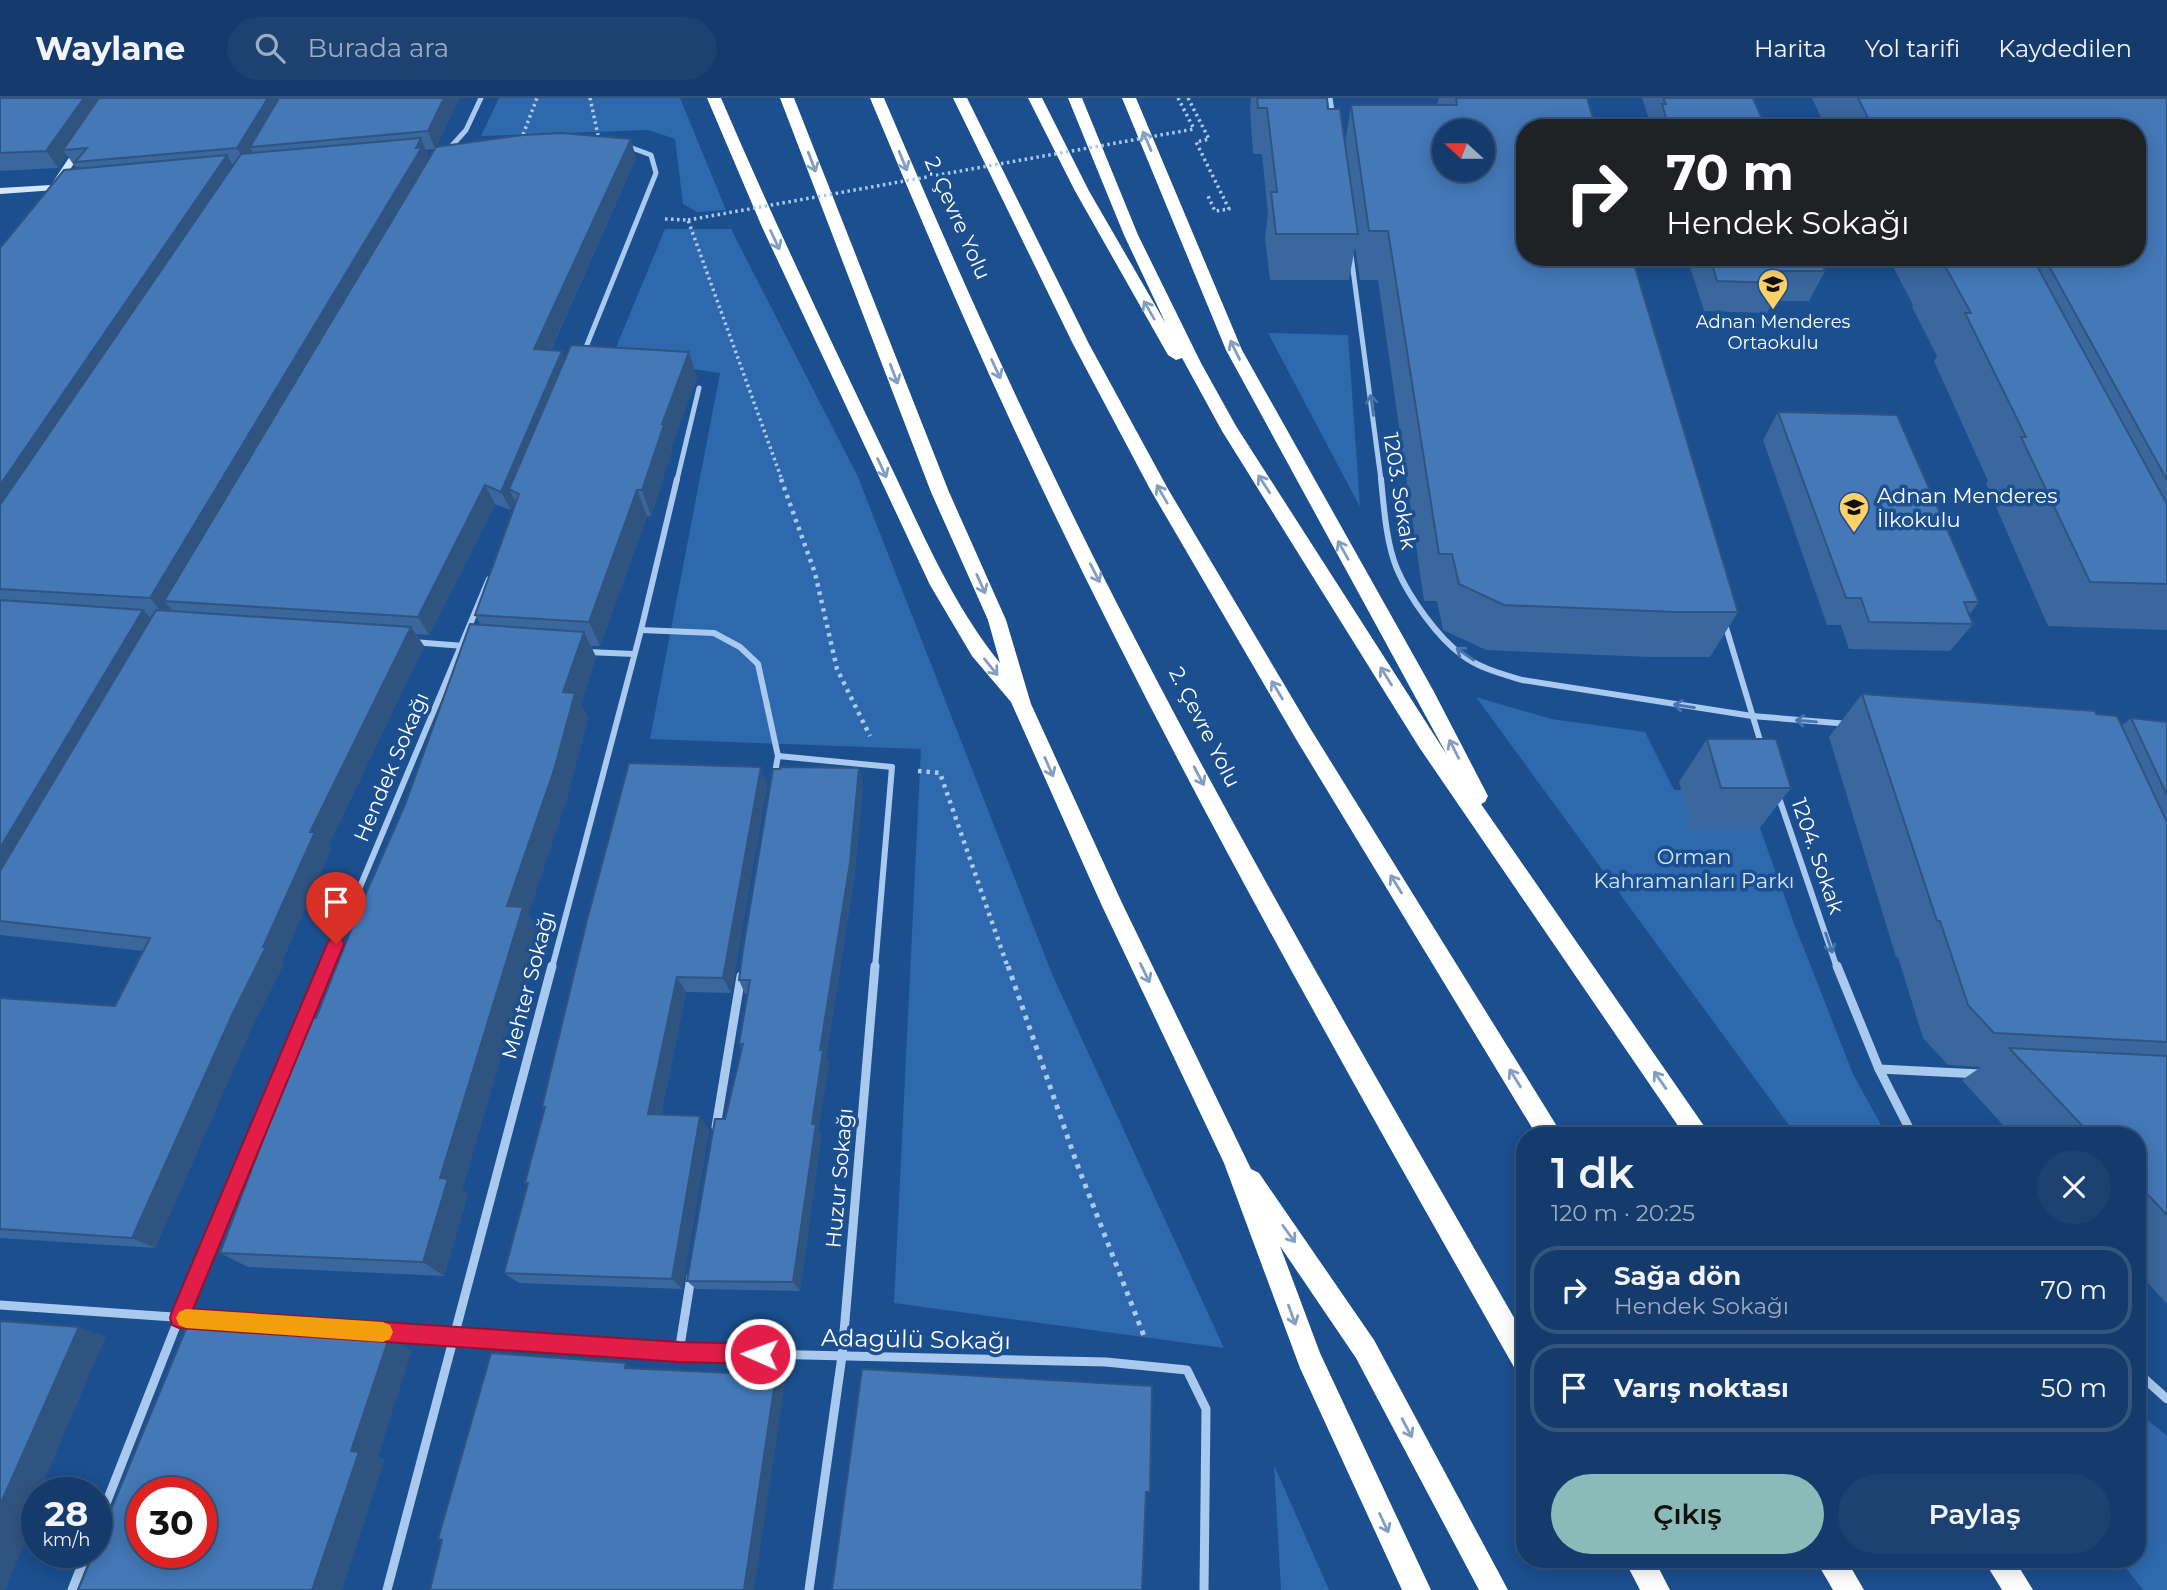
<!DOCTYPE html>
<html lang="tr">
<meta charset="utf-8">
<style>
:root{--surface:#143b6b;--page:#1d4271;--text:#f1f3f6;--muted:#9dadc1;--line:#33557e;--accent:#8bbbb9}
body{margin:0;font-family:Montserrat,sans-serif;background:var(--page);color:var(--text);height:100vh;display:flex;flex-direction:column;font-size:26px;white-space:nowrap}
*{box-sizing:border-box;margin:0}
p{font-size:23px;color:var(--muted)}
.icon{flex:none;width:38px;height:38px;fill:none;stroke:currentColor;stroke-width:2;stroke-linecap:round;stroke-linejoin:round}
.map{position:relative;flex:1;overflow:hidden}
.details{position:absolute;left:1516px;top:1029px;width:630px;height:441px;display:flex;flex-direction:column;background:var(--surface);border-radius:28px;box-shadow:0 4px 18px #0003,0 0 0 2px var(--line)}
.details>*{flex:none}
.top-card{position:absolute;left:1516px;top:21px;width:630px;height:147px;border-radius:28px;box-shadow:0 4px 18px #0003,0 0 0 2px var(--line);background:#202124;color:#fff;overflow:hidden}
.needle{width:46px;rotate:291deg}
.buttons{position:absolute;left:1432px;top:21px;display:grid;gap:14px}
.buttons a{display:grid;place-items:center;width:63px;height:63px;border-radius:50%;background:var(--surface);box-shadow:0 4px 18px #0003,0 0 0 2px var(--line);font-size:35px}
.speed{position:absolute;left:21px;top:1379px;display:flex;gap:14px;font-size:35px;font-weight:700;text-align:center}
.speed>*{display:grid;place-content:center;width:91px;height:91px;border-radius:50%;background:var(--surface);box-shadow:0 4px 18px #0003,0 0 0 2px var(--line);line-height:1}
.speed small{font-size:18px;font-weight:400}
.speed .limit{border:10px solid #d22;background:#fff;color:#111}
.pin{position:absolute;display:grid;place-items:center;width:60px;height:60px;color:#fff;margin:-72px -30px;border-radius:50% 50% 50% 0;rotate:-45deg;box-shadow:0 0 7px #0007}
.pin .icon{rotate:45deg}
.me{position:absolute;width:77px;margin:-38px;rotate:272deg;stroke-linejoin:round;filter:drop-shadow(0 0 5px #0008)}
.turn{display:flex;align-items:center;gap:24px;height:147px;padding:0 35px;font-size:32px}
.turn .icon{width:91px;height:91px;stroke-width:2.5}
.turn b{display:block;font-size:49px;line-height:60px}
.round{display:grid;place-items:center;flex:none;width:74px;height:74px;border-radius:37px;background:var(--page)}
.summary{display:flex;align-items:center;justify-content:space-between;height:119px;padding:0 35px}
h1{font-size:42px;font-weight:600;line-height:52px}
.primary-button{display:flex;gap:14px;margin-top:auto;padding:14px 35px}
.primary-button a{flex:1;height:80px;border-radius:42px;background:var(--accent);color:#111;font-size:28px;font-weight:600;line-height:80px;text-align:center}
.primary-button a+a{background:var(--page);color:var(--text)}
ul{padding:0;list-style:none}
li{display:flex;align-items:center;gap:21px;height:88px;margin:0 14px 10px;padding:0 21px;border:4px solid var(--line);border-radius:28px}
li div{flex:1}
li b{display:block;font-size:26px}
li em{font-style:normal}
header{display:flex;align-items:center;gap:42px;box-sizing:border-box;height:98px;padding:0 35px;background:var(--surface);border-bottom:2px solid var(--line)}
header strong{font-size:33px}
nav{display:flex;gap:38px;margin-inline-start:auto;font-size:24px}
.search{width:490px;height:63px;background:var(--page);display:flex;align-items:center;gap:18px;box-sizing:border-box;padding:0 24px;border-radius:38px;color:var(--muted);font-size:26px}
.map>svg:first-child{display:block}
.green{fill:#2e69ad}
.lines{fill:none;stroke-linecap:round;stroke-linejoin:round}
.path-far2{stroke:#a9c9ee;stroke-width:3.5;stroke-dasharray:2.5 3.5;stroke-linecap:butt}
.path-far1{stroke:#a9c9ee;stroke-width:4.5;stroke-dasharray:3.5 5;stroke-linecap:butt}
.path{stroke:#a9c9ee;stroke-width:5;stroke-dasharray:4.5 6;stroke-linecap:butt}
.street-far2{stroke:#a9c9ee;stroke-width:5}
.street-far1{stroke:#a9c9ee;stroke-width:6}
.street{stroke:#a9c9ee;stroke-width:9}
.secondary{fill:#d6e6fa;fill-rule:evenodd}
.highway{fill:#fff;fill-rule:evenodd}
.path-bridge{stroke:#a9c9ee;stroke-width:3.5;stroke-dasharray:2.5 3.5;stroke-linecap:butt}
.wall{fill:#3a679d;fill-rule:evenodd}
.shaded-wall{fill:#305480}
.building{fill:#4478b7;stroke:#305480;stroke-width:2;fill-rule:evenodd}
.oneway{stroke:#829ec1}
.oneway2{stroke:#4674ac}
.route{fill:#e11d48;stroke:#92132f;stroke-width:2}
.slow{fill:#f59e0b}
.labels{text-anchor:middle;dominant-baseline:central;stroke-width:7;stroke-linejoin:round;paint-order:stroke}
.far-poi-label{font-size:18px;fill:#fff;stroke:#1b4f8f}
.street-label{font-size:21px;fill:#fff;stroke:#1b4f8f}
.poi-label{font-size:21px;fill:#fff;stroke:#1b4f8f;text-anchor:start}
.park-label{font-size:21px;fill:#cfe3fa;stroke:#1b4f8f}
.near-street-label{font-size:24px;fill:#fff;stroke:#1b4f8f}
</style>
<header>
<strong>Waylane</strong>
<div class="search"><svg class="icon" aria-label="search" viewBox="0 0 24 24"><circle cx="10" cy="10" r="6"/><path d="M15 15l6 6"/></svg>Burada ara</div>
<nav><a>Harita</a><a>Yol tarifi</a><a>Kaydedilen</a></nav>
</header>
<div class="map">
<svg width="2167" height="1492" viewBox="0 0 2167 1492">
<rect width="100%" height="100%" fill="#1b4f8f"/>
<g class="green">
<polygon points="499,0 680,0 726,112 697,114 683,106 675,41 649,32 481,38"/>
<polygon points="665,131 731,131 858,379 1052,876 1224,1250 894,1205 921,651 650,641 720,275 612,259"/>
<polygon points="1268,235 1348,237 1360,409"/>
<polygon points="1476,599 1551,621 1645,634 1674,692 1746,691 1795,828 1853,976 1887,1038 1797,1038"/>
<polygon points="2137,1313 2167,1338 2167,1492 2143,1492 2119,1461 2137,1461"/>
<polygon points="1274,1367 1329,1492 1281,1492"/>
</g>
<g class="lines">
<g class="path-far2">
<polyline points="590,0 598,37"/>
<polyline points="1178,0 1194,31"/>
<polyline points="1188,0 1209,41 1196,44 1229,111 1215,113 1208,98"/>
<polyline points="521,42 537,0"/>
<polyline points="665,121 688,122 782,382"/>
</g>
<g class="path-far1">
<polyline points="781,381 815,475 837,571 870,638"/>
<polyline points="918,673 940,675 1008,870"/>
</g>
<polyline class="path" points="1008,868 1077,1066 1144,1238"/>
<g class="street-far2">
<polyline points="1330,0 1333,20"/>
<polyline points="448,52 466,32 481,0"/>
<polyline points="1351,157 1381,382"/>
<polyline points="584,254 656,75 651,57 624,47"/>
<polyline points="677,382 699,290"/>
</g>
<g class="street-far1">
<path d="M1381 381C1384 410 1386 444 1397 471 1409 499 1438 540 1462 557 1479 570 1502 576 1522 582L1752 618 1849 626"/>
<polyline points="1725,526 1762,649"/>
<polyline points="641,532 714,535 740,549 758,566 778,658 774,680"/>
<polyline points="413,544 464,548"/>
<polyline points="587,554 634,556"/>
<polyline points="778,658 892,669 875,870"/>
<polyline points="1778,697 1837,870"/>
<polyline points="326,870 489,481"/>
<polyline points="552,870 641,532 677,381"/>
</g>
<g class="street">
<polyline points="1837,868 1879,971 1913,1038"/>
<polyline points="1879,971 1980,976"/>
<polyline points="716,1029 741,878"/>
<polyline points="0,1207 679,1254 1106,1264 1187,1272 1206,1311 1204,1492"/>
<polyline points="679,1254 691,1179"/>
<polyline points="2137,1274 2167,1301"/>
<polyline points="96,1431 179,1220 327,868"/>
<polyline points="72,1492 87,1454"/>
<polyline points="387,1492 552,868"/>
<polyline points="809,1492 842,1258 875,868"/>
</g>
<polygon class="secondary" points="81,45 86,48 56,92 0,96 0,90 51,87 78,46"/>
<g class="highway">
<path d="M707 0H721C772 119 827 235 883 352 918 424 949 502 1000 565L988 522 931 394 780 0H794L949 394 1006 522 1031 606 1122 805 1251 1071 1259 1075 1374 1242 1508 1492H1479L1356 1260 1280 1148 1320 1255 1431 1492H1402L1300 1270 1224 1065 1102 808 1011 604 972 558 930 487 762 129Z"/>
<path d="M870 0H884C953 163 1026 325 1106 484 1236 740 1381 988 1524 1237V1275L1515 1271C1339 960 1160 647 1010 322 961 216 915 108 870 0Z"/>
<polygon points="953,0 967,0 1089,246 1168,391 1310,630 1563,1038 1537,1038 1296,641 1150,391 1073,246"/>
<polygon points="1028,0 1042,0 1089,93 1166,226 1124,137 1068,0 1082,0 1138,137 1201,265 1236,328 1447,657 1226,252 1122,0 1136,0 1242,252 1433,592 1488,698 1485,704 1481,706 1711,1038 1685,1038 1419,649 1222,333 1182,260 1176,262 1168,257 1075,93"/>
<polygon points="1624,1461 1654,1461 1670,1492 1640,1492"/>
<polygon points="1815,1461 1846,1461 1864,1492 1833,1492"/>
<polygon points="1983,1461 2014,1461 2033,1492 2002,1492"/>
</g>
<polyline class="path-bridge" points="688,122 1194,31"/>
</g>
<g class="wall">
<path d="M0 0H459L436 49 636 60 551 252 565 260 689 254 697 280 671 349 672 352 651 418H647L600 548H591L596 559 581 606 588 620 568 696 528 816 538 830 462 1092 468 1096 444 1178 248 1169 220 1155 316 920 481 527 475 517 515 405V403L511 412 495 406 429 537 416 536 424 548 328 748 331 751 282 863 284 865 251 931 155 1150 0 1140V900L115 908 143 853 0 837V150L80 70 79 69H75L67 57 58 70 0 73ZM435 51 429 60 425 52Z"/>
<polygon points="1251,0 1327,0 1328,11 1345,46 1351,7 1437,7 1439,0 1587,0 1524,30 1738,514 1710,559 1649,559 1486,552 1443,532 1437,503 1424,503 1378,182 1360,182 1355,149 1349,182 1270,182 1265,140 1268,116 1262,56 1253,56 1250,10"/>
<polygon points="1642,0 1753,0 1766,30 1652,30"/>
<polygon points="1812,0 2167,0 2167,532 2048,528 1986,386 1988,383 1934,263 1937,258 1912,209 1913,207 1888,159 2137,159 2137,30 1826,30"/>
<polygon points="1687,159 1819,159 1825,173 1809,203 1773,203 1767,215 1704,213"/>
<polygon points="1778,314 1979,504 1969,517 1973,526 1950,553 1849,551 1841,527 1827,527 1763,342"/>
<polygon points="1862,596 2096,616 2121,628 2131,620 2167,624 2167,1206 2137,1173 2137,1038 2013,1038 1962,982 1981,969 1948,967 1923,940 1898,859 1896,859 1829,639"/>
<polygon points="1707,641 1791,690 1759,731 1692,731 1679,684"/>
<polygon points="859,670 863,687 854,781 826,959 829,965 818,1032 821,1038 800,1193 696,1191 687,1183 742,950 739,946 748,896 745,896 739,882"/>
<polygon points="767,687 731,895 686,894 661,1016 700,1018 709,1032 682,1191 519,1185 504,1175 527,1087 525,1085 545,1012 542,1009"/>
</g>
<g class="shaded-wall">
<polygon points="84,0 107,0 63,52 67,57 58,70 46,53"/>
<polygon points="268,0 288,0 250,49 254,56 247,67 237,50"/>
<polygon points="444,0 459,0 435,51 428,33"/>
<polygon points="421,40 430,62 164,503 172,512 167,520 150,500"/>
<polygon points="631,41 636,60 542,271 534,251"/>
<polygon points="227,57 239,79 0,435 0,387"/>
<polygon points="562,253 570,272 509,391 515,403 511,412 501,394"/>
<polygon points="689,254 697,280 671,349 672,352 651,418 642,392 662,326"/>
<polygon points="485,387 495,406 429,537 418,519"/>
<polygon points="637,392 647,418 600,548 589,524"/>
<polygon points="143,512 161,531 0,806 0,750"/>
<polygon points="411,529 424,548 328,748 331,751 282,863 284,865 251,931 155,1150 132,1140 263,849 310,734"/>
<polygon points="584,534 596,559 581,606 588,620 568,696 528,816 538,830 462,1092 468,1096 444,1178 423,1164 440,1080 507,808 563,594"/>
<polygon points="761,669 767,687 731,895 723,880"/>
<polygon points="859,670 863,687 854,781 826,959 829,965 818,1032 821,1038 800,1193 793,1184 820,952"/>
<polygon points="677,879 686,894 658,1029 648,1016"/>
<polygon points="700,1018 709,1032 682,1191 672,1181"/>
<polygon points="79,1229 106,1238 39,1395 37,1395 37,1399 23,1432 30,1433 5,1492 0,1492 0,1407"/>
<polygon points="389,1240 412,1252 378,1359 385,1361 342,1492 312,1492 351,1353"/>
<polygon points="626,1265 639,1273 625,1270"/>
<polygon points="776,1277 785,1285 754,1492 744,1492"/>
</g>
<g class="building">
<polygon points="0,0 84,0 46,53 0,55"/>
<polygon points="99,0 268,0 237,50 75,64 87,50 63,52"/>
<polygon points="279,0 444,0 428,33 250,49"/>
<polygon points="1257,0 1327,0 1328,11 1340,11 1358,136 1276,136 1271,94 1277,94 1267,10 1258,10"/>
<path d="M1456 0H1587L1596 30H1524V159H1632L1738 514H1675L1504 507 1459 486 1452 456H1439L1388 133H1369L1351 7H1457ZM1444 33H1482V72H1444Z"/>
<polygon points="1663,0 1753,0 1766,30 1669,30 1662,6 1666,6"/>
<polygon points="1858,0 2167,0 2167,382 2044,159 2137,159 2137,30 1873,30"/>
<polygon points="561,35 631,41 534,251 562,253 501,394 485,387 418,519 164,503 436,49 523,37"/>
<polygon points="421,40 416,50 422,49 150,500 0,491 0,407 241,56"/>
<polygon points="227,57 0,387 0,150 64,72"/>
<polygon points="1710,159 1819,159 1825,173 1777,173 1782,185 1717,183"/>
<polygon points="1943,159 2032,159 2167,406 2167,486 2090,484 2021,339 2026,339 1965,215 1971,215 1941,161 1943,160"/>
<polygon points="571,247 689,254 662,326 664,327 642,392 637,392 589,524 475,517 519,396 509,391"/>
<polygon points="1778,314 1897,317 1979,504 1964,504 1973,526 1869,524 1861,500 1846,500"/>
<polygon points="0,502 143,512 0,750"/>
<polygon points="156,512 411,529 310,734 315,734 263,849 266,849 232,917 132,1140 0,1131 0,900 115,908 150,840 0,823 0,773"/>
<polygon points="470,526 584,534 563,594 575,595 554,672 507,808 523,809 440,1080 448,1081 423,1164 220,1155 309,920 316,920 363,802 405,707"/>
<polygon points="1862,596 2095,613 2096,616 2117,618 2167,724 2167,944 1994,935 1968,907 1940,823 1937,823"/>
<polygon points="2131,620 2167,624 2167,697"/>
<polygon points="1707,641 1776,641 1791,690 1721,690"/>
<polygon points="629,665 761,669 723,880 677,879 648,1016 700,1018 672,1181 504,1175 528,1085 525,1085 545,1009 542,1009 587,822"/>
<polygon points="781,669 859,670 850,765 820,952 823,952 812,1026 816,1026 793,1184 687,1183 715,1021 725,1021 743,946 739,946 750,882 739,882 743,851 773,671 780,671"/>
<polygon points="2009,950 2167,958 2167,1117 2137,1085 2137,1038 2092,1038"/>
<polygon points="0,1223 79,1229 0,1407"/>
<path d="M188 1226 389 1240 351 1353 359 1354 312 1492H78L94 1454H96V1448ZM142 1395H201V1454H142Z"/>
<polygon points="491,1255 626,1265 625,1270 776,1277 744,1492 430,1492 442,1442 438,1441"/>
<polygon points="862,1271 1152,1288 1150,1394 1146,1394 1142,1492 832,1492"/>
</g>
<defs><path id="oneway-shaft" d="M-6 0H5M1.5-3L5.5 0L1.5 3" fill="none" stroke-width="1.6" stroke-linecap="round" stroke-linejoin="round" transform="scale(1.75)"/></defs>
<g class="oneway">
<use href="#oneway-shaft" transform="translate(1147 43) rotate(-113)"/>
<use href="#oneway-shaft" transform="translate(903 63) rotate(68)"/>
<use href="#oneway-shaft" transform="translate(812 64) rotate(69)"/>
<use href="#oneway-shaft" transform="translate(775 142) rotate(65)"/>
<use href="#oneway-shaft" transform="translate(1149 212) rotate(-120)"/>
<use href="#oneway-shaft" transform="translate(1235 252) rotate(-116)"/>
<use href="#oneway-shaft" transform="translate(996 271) rotate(65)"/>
<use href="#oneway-shaft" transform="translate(894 276) rotate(69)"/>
<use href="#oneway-shaft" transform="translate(882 370) rotate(65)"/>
<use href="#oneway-shaft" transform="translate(1264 386) rotate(-123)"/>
<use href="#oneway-shaft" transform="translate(1162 396) rotate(-120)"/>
<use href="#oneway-shaft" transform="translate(1343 452) rotate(-119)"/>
<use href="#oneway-shaft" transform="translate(1095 475) rotate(63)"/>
<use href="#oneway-shaft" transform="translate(981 486) rotate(66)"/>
<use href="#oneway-shaft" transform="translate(991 569) rotate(51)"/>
<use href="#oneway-shaft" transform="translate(1386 578) rotate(-122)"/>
<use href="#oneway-shaft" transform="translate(1277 592) rotate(-121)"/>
<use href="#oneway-shaft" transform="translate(1454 651) rotate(-117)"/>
<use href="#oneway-shaft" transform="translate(1049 669) rotate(66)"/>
<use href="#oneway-shaft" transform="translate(1199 678) rotate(62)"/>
<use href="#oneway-shaft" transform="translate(1396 786) rotate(-122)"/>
<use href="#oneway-shaft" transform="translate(1145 875) rotate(64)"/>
<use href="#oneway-shaft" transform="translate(1515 980) rotate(-122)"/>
<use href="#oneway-shaft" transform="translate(1660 982) rotate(-125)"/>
<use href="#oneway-shaft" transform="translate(1289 1136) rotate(54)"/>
<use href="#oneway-shaft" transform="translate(1292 1217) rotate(70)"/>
<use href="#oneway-shaft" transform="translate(1407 1330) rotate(62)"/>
<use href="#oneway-shaft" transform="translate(1384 1425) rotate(65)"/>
</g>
<g class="oneway2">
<use href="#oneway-shaft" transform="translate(1372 307) rotate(-98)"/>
<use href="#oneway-shaft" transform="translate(1465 556) rotate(-145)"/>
<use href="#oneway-shaft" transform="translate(1684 608) rotate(-171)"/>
<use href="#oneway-shaft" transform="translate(1806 623) rotate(-175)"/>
<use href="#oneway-shaft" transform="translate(1829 845) rotate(71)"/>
</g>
<polygon class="route" points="336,839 342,841 344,846 193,1211 679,1244 760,1246 767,1249 770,1256 767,1263 760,1266 679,1264 179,1230 172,1227 170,1220 172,1213 327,846 330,841"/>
<polygon class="slow" points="186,1211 383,1224 390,1227 393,1234 390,1241 383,1244 186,1230 179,1227 176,1220 179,1214"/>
<defs>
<g id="school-pin" transform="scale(1.575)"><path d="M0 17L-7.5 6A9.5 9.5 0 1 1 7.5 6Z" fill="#ffd166" stroke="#1b4f8f"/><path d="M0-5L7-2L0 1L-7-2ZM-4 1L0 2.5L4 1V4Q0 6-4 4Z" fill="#111"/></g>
</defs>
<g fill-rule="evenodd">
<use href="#school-pin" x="1773" y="186"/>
<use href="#school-pin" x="1854" y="409"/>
</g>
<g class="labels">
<g class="far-poi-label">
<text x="1773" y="224">Adnan Menderes<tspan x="1773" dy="21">Ortaokulu</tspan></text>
</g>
<g class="street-label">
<text transform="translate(958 120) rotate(66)">2. Çevre Yolu</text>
<text transform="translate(1400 393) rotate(81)">1203. Sokak</text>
<text transform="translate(1205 629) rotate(63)">2. Çevre Yolu</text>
<text transform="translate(391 669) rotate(-67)">Hendek Sokağı</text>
<text transform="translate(1818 758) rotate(71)">1204. Sokak</text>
<text transform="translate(528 887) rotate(-75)">Mehter Sokağı</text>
<text transform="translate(839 1080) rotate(-85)">Huzur Sokağı</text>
</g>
<g class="poi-label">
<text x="1877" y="397">Adnan Menderes<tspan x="1877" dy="24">İlkokulu</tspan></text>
</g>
<g class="park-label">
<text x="1694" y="758">Orman<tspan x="1694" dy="24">Kahramanları Parkı</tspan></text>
</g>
<g class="near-street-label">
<text transform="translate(916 1241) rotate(1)">Adagülü Sokağı</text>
</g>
</g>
</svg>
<div class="buttons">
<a><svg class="needle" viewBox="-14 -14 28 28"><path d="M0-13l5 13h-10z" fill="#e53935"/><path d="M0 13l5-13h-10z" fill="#9dadc1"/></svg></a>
</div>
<div class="speed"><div>28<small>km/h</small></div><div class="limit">30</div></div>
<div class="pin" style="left:336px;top:846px;background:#d93025"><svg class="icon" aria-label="arrive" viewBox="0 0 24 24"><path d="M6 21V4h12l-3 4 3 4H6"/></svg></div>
<svg class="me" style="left:760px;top:1256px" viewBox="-20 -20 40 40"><circle r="17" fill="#e11d48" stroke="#fff" stroke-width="3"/><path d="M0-11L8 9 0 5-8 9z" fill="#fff"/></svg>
<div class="top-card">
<div class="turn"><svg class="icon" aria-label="right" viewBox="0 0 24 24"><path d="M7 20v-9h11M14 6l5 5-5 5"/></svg><div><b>70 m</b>Hendek Sokağı</div></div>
</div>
<section class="details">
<div class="summary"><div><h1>1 dk</h1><p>120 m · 20:25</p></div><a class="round"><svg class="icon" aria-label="close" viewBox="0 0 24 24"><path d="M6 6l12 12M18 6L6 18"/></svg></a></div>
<ul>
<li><svg class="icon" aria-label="right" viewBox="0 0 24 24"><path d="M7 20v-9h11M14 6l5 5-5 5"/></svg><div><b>Sağa dön</b><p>Hendek Sokağı</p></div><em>70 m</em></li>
<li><svg class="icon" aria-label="arrive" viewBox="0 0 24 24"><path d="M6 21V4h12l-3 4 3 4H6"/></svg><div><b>Varış noktası</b></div><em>50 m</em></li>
</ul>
<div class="primary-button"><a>Çıkış</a><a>Paylaş</a></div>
</section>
</div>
